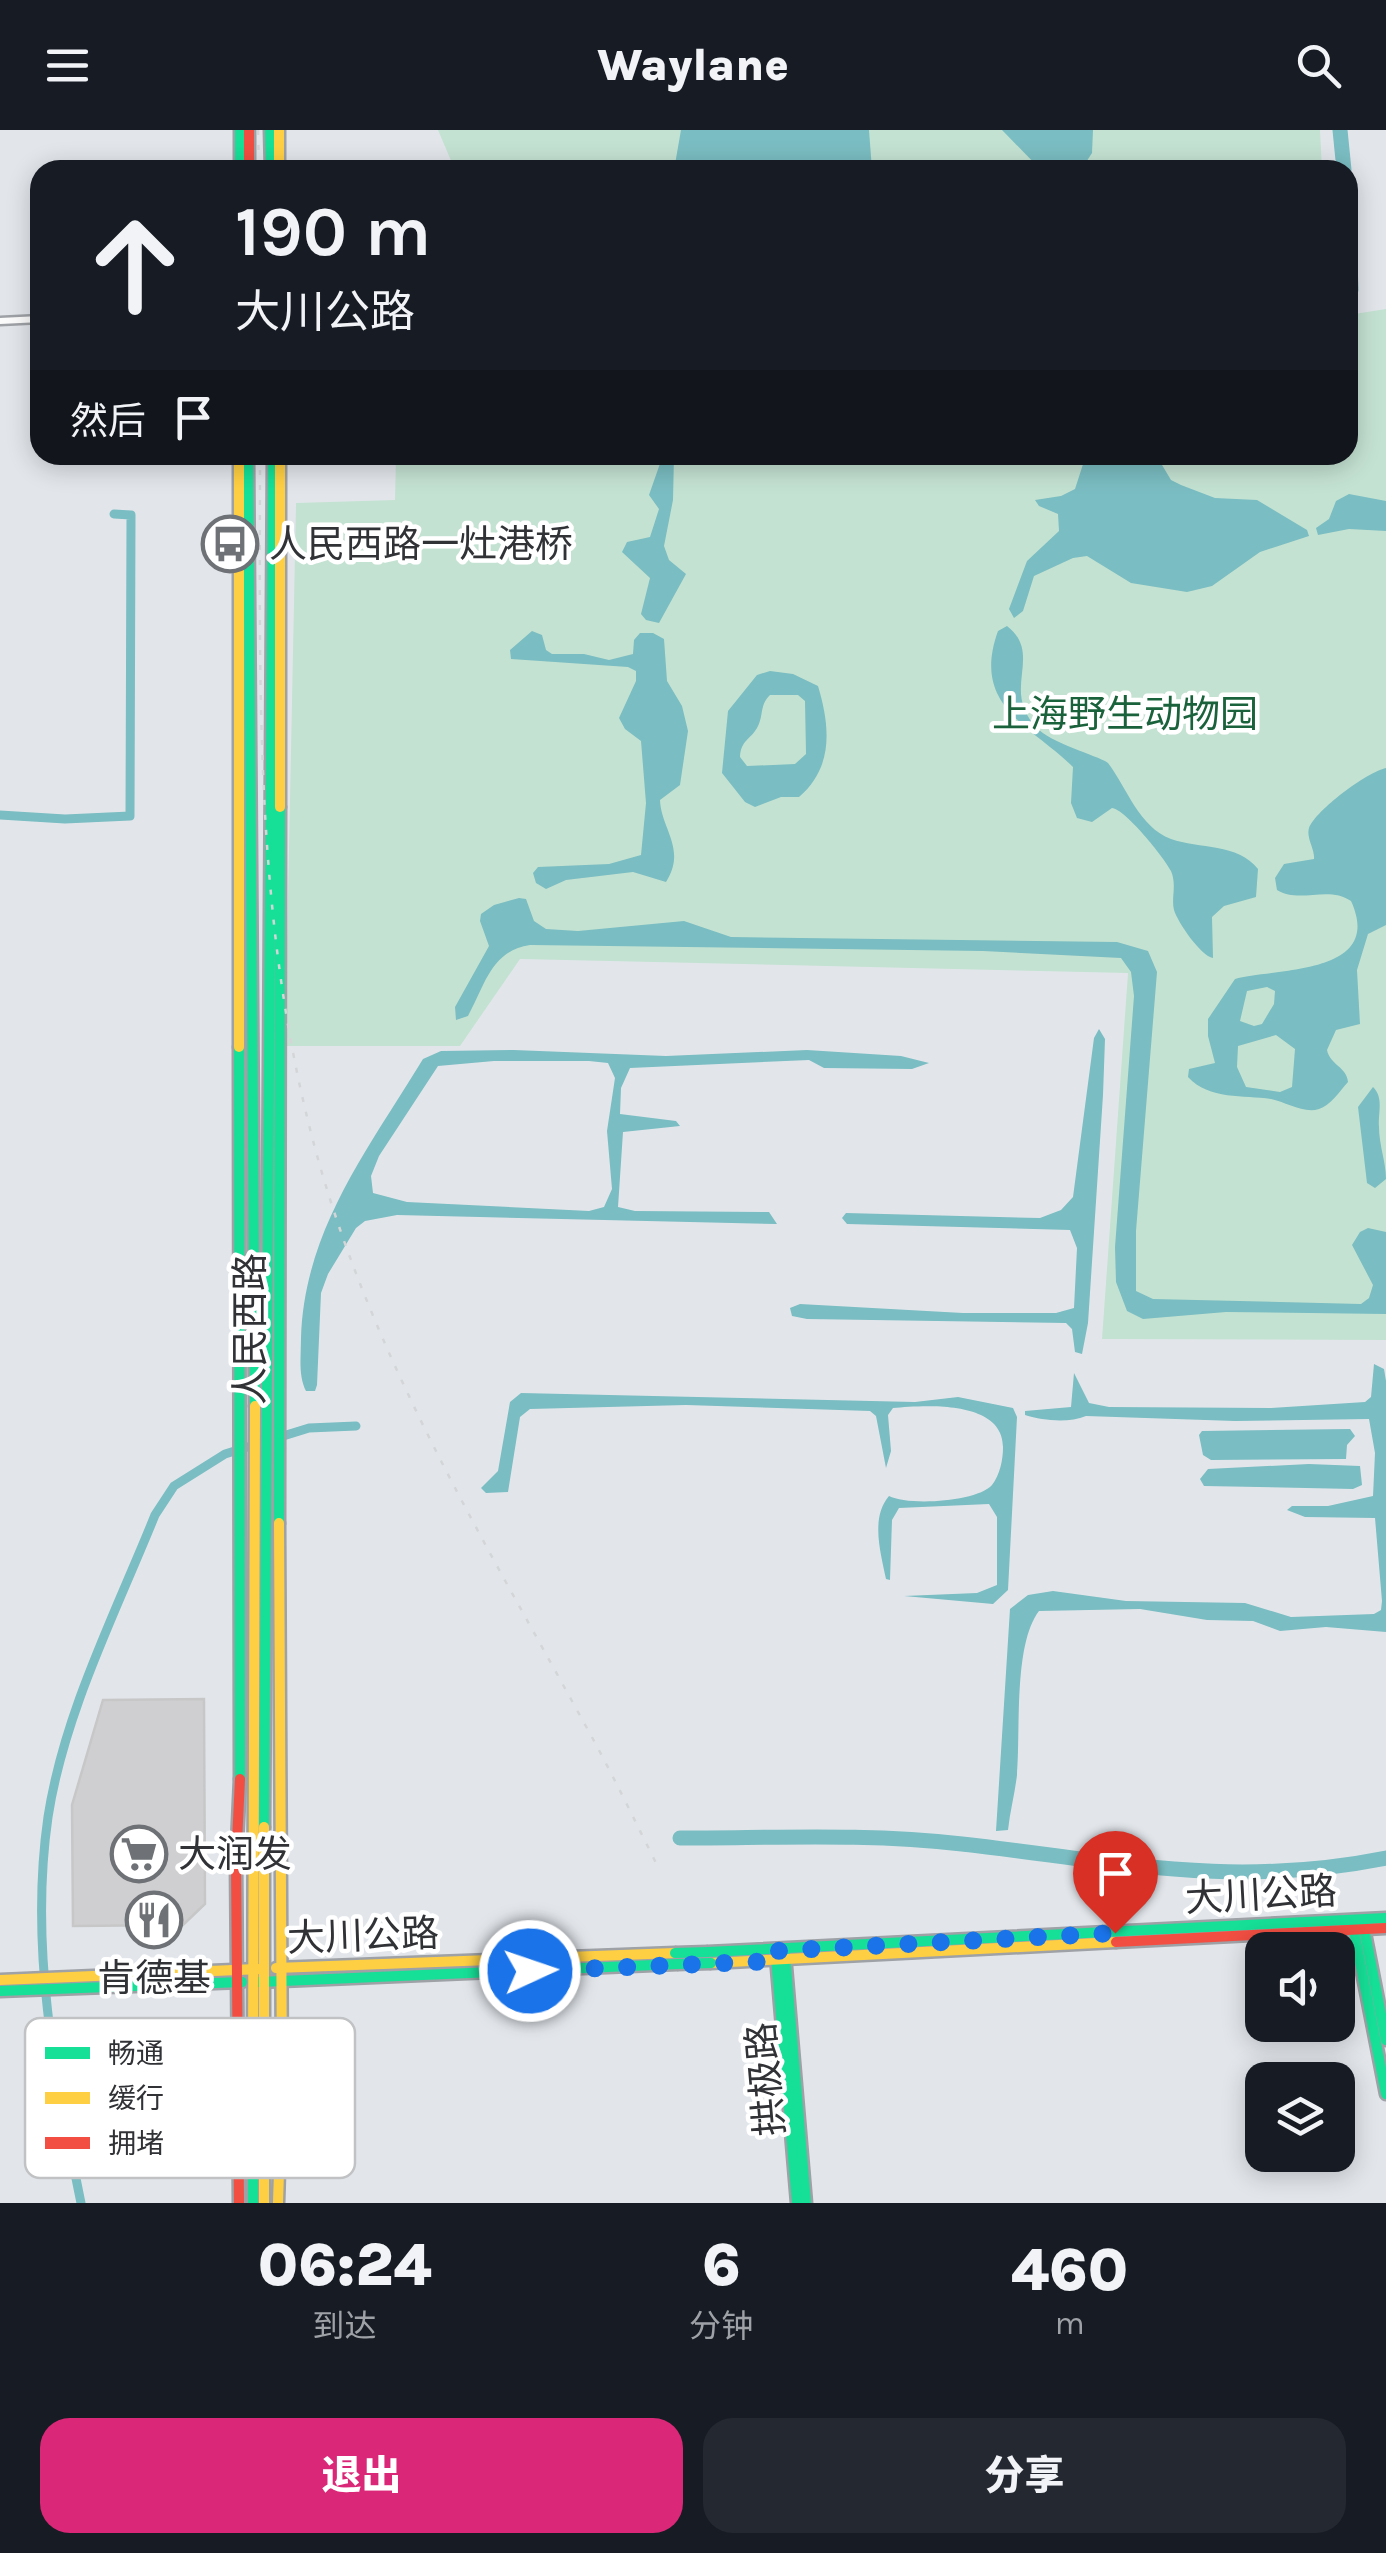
<!DOCTYPE html>
<html lang="zh">
<meta charset="utf-8">
<style>
:root{--surface:#171b24;--page:#242831;--text:#f1f3f6;--muted:#9ea1a6;--accent:#db2777}
body{margin:0;font-family:Karla,"Noto Sans SC",sans-serif;background:var(--page);color:var(--text);height:100vh;display:flex;flex-direction:column;font-size:38px;white-space:nowrap}
*{box-sizing:border-box;margin:0}
p{font-size:32px;color:var(--muted)}
.icon{flex:none;width:55px;height:55px;fill:none;stroke:currentColor;stroke-width:2;stroke-linecap:round;stroke-linejoin:round}
.map{position:relative;height:2073px;overflow:hidden}
.details{display:flex;flex-direction:column;background:var(--surface);flex:1}
.details>*{flex:none}
.banner{position:absolute;left:30px;top:30px;width:1328px;height:305px;border-radius:30px;box-shadow:0 5px 25px #0003;background:#171b24;color:var(--text);overflow:hidden}
.buttons{position:absolute;left:1245px;top:1802px;display:grid;gap:20px}
.buttons a{display:grid;place-items:center;width:110px;height:110px;border-radius:20px;background:var(--surface);box-shadow:0 5px 25px #0003;font-size:50px}
.pin{position:absolute;display:grid;place-items:center;width:85px;height:85px;color:#fff;margin:-102px -42px;border-radius:50% 50% 50% 0;rotate:-45deg;box-shadow:0 0 10px #0007}
.pin .icon{rotate:45deg}
.me{position:absolute;width:110px;margin:-55px;rotate:87deg;stroke-linejoin:round;filter:drop-shadow(0 0 8px #0008)}
.turn{display:flex;align-items:center;gap:35px;height:210px;padding:0 40px;font-size:45px}
.turn .icon{width:130px;height:130px;stroke-width:2.5}
.turn b{display:block;font-size:70px;line-height:85px}
.then{display:flex;align-items:center;height:95px;padding:0 40px;background:#0003;gap:20px;font-size:38px}
.eta{display:flex;justify-content:space-evenly;align-items:center;height:170px;text-align:center}
.eta b{font-size:60px;font-weight:800;line-height:70px}
.button{display:flex;gap:20px;margin-top:auto;padding:20px 40px}
.button a{flex:1;height:115px;border-radius:30px;background:var(--accent);color:#fff;font-size:40px;font-weight:800;line-height:115px;text-align:center}
.button a+a{background:var(--page);color:var(--text)}
header{display:flex;justify-content:space-between;align-items:center;height:130px;padding:0 40px;background:var(--surface);font-size:45px;font-weight:800}
.map>svg:first-child{display:block}
.green{fill:#c4e2d2}
.water{fill:#7abdc2;fill-rule:evenodd}
.lines{fill:none;stroke-linecap:round;stroke-linejoin:round}
.canal{stroke:#7abdc2;stroke-width:9}
.river{stroke:#7abdc2;stroke-width:15}
.building{fill:#cfcfd1;stroke:#c7c7c8;stroke-width:2.5}
.street-casing{stroke:#9ea1a5;stroke-width:11}
.fast-casing{stroke:#9ea1a5;stroke-width:15}
.slow-casing{stroke:#9ea1a5;stroke-width:15}
.jam-casing{stroke:#9ea1a5;stroke-width:15}
.street{stroke:#fbfbfc;stroke-width:6}
.fast{stroke:#16e098;stroke-width:10}
.slow{stroke:#ffcf43;stroke-width:10}
.jam{stroke:#f24e42;stroke-width:10}
.rail{stroke:#d4d5d7;stroke-width:2.5;stroke-dasharray:5 10;stroke-linecap:butt}
.fast-bridge-casing{stroke:#9ea1a5;stroke-width:15;stroke-linecap:butt}
.fast-bridge{stroke:#16e098;stroke-width:10}
.route{stroke:#1a73e8;stroke-width:18;stroke-dasharray:0 32.4}
.labels{text-anchor:middle;dominant-baseline:central;stroke-width:9;stroke-linejoin:round;paint-order:stroke}
.poi-label{font-size:38px;fill:#303236;stroke:#fff;text-anchor:start}
.park-label{font-size:38px;fill:#1a623b;stroke:#fff}
.street-label{font-size:38px;fill:#303236;stroke:#fff}
.key{fill:#fff;stroke:#c1c2c3;stroke-width:2.5}
.key-label{font-size:28px;fill:#303236}
</style>
<header><svg class="icon" aria-label="menu" viewBox="0 0 24 24"><path d="M4 6h16M4 12h16M4 18h16"/></svg>Waylane<svg class="icon" aria-label="search" viewBox="0 0 24 24"><circle cx="10" cy="10" r="6"/><path d="M15 15l6 6"/></svg></header>
<div class="map">
<svg width="1386" height="2073" viewBox="0 0 1386 2073">
<rect width="100%" height="100%" fill="#e2e6eb"/>
<g class="green">
<polygon points="438,0 1320,0 1322,40 455,40"/>
<polygon points="1386,179 1386,1210 1102,1209 1128,843 520,829 460,916 285,916 296,373 395,370 396,325 1348,325 1348,185"/>
</g>
<g class="water">
<polygon points="681,0 869,0 872,40 674,40"/>
<polygon points="1002,0 1093,0 1092,23 1081,40 1041,40"/>
<polygon points="663,325 674,325 673,370 664,416 669,430 686,444 659,493 646,490 641,484 650,448 622,422 627,412 650,407 659,379 649,365"/>
<polygon points="1086,325 1156,325 1171,350 1181,355 1215,368 1257,370 1307,400 1309,406 1260,422 1212,456 1187,462 1131,453 1087,426 1073,428 1034,446 1023,481 1014,488 1009,479 1027,431 1059,401 1058,384 1039,376 1035,370 1061,366 1075,359"/>
<polygon points="1349,364 1386,371 1386,401 1349,399 1318,405 1316,398 1329,389 1336,371"/>
<path d="M1007 496C1045 526 998 561 1039 600 1056 615 1104 628 1108 633 1127 658 1139 697 1171 709 1199 719 1238 713 1258 739L1256 767 1224 776 1212 787 1213 828C1201 826 1178 793 1174 780 1171 768 1177 755 1171 741 1164 727 1125 679 1112 678L1092 692 1077 688 1071 673 1073 637C1030 595 971 576 998 501Z"/>
<path d="M532 501 542 505 546 520 552 524H584L609 530 633 524 634 510 640 503H653L664 509 667 551 682 576 688 601 680 655 660 670C661 699 687 719 666 752L633 742 566 750 546 759 536 753 533 743 538 737 609 734 641 725 646 673 641 611 625 599 619 588 636 551V541L628 537 511 529 510 520Z"/>
<path d="M770 541 793 544 818 556C830 596 834 637 799 667H781L755 677 745 672 722 643 728 581 757 545ZM770 565H798L805 571 806 624 795 634 747 636 740 627C741 610 750 610 757 598 764 586 759 576 770 565Z"/>
<path d="M1386 638V795L1368 804 1357 840 1360 894 1336 900 1327 920C1330 935 1347 937 1348 952 1340 961 1330 976 1319 979 1304 984 1286 972 1271 969 1244 965 1209 970 1188 947L1189 939 1215 933 1208 906V889L1235 849C1270 838 1386 847 1351 771 1328 755 1300 774 1277 760L1275 748 1284 734 1314 729C1315 719 1306 708 1309 698 1316 680 1367 642 1386 638ZM1267 857 1275 861 1274 874 1262 894 1254 896 1240 891 1247 861ZM1276 905 1295 919 1292 957 1280 962 1246 957 1237 937 1238 916Z"/>
<path d="M519 768 526 769 534 791 546 799 578 801 684 791 731 807 1117 812 1148 821 1157 842 1136 1101V1161L1153 1169 1361 1174 1369 1168 1373 1155 1352 1115 1360 1102 1368 1098 1386 1102V1184L1226 1182 1143 1189 1127 1181 1116 1152 1115 1117 1134 866 1131 842 1121 828 983 821 530 815C491 821 485 855 468 886L456 890 455 877 489 816 480 791 481 784 494 775Z"/>
<polygon points="1099,899 1105,909 1103,965 1088,1193 1082,1224 1075,1222 1072,1199 1066,1193 807,1189 792,1186 790,1178 800,1174 963,1183 1056,1183 1074,1178 1077,1118 1070,1100 847,1094 842,1088 846,1083 1040,1088 1061,1080 1073,1067 1094,908"/>
<path d="M514 920 666 926 807 920 901 926 929 933 912 939 824 938 809 930 630 938 621 958 620 984 676 991 680 996 623 1002 618 1077 635 1081 769 1082 777 1094 397 1085 365 1091 356 1098 328 1144 321 1163 317 1255 315 1261H306C298 1245 301 1226 301 1208 304 1100 369 1018 423 929L441 921ZM589 931 608 933 615 948 607 1001 612 1059 604 1077 589 1081 407 1072 373 1063 371 1046 379 1026 438 936 494 931Z"/>
<path d="M1373 957C1384 968 1378 982 1379 997 1379 1015 1386 1032 1386 1049L1375 1058 1367 1053 1358 977Z"/>
<path d="M1374 1234 1384 1239 1386 1251V1502L1326 1497 1280 1501 1253 1491 1207 1490 1140 1479 1039 1481C1013 1515 1021 1602 1017 1645 1015 1663 1010 1681 1008 1700L996 1701 1010 1479 1028 1465 1053 1461 1126 1471 1245 1473 1291 1487 1374 1484 1381 1480 1382 1471 1375 1388 1305 1387 1287 1380 1292 1376H1328L1373 1366 1375 1323 1369 1289 1235 1291 1086 1286C1069 1293 1044 1291 1025 1285V1281L1071 1277 1074 1243 1089 1273 1109 1277 1271 1278 1365 1272 1371 1267Z"/>
<path d="M521 1263 915 1272 958 1267 1013 1278 1017 1287 1008 1460 993 1474 904 1466 977 1463 997 1455V1387L989 1374 899 1378 892 1390 890 1450 886 1449C881 1424 870 1388 889 1366 908 1376 977 1372 992 1355 1000 1345 1003 1329 1003 1318 1004 1270 926 1275 893 1278L888 1285 891 1321 886 1338 876 1286 870 1281 686 1275 530 1279 520 1287 508 1362 486 1363 481 1358 498 1341 510 1272Z"/>
<polygon points="1350,1299 1355,1306 1347,1315 1346,1329 1211,1330 1203,1325 1199,1305 1202,1301"/>
<polygon points="1309,1334 1360,1336 1362,1355 1353,1359 1204,1356 1200,1349 1208,1339"/>
</g>
<g class="lines">
<g class="canal">
<polyline points="0,685 65,689 130,686 131,385 114,384"/>
<path d="M81 2073C55 1945 29 1818 48 1687 64 1583 116 1482 155 1385L174 1356 225 1324 309 1298 356 1296"/>
</g>
<g class="river">
<polyline points="1340,0 1344,40"/>
<polyline points="1348,79 1351,160"/>
<path d="M680 1708C773 1708 868 1703 962 1714 1114 1731 1231 1759 1386 1728"/>
</g>
</g>
<polygon class="building" points="204,1569 205,1774 183,1795 73,1796 72,1675 103,1570"/>
<g class="lines">
<g class="street-casing">
<polyline id="street" points="0,191 40,189"/>
</g>
<g class="fast-casing">
<g id="fast">
<polyline points="240,0 240,40"/>
<polyline points="270,0 271,40"/>
<polyline points="248,325 255,1276"/>
<polyline points="239,917 240,1649"/>
<polyline points="279,1393 280,677"/>
<polyline points="264,1697 273,325"/>
<polyline points="1363,1793 1386,1910"/>
<polyline points="1353,1796 1386,1964"/>
<polyline points="708,1822 1386,1788"/>
<polyline points="785,1825 806,2073"/>
<polyline points="776,1827 797,2073"/>
<polyline points="259,1852 677,1834"/>
<polyline points="0,1861 242,1852"/>
<polyline points="253,2073 253,1942"/>
</g>
</g>
<g class="slow-casing">
<g id="slow">
<polyline points="279,0 279,40"/>
<polyline points="239,325 239,917"/>
<polyline points="280,677 280,325"/>
<polyline points="711,1833 1116,1812"/>
<polyline points="276,1838 675,1823"/>
<polyline points="0,1850 259,1839"/>
<polyline points="253,1942 255,1276"/>
<polyline points="264,2073 264,1697"/>
<polyline points="278,2073 282,1949 279,1393"/>
</g>
</g>
<g class="jam-casing">
<g id="jam">
<polyline points="249,0 249,40"/>
<polyline points="1116,1812 1386,1798"/>
<polyline points="239,2073 236,1733 240,1649"/>
</g>
</g>
<use href="#street" class="street"/>
<use href="#fast" class="fast"/>
<use href="#slow" class="slow"/>
<use href="#jam" class="jam"/>
<g class="rail">
<polyline points="258,0 259,40"/>
<path d="M260 325C260 570 253 815 325 1053 383 1245 487 1416 583 1591 610 1639 634 1689 659 1739"/>
</g>
<g class="fast-bridge-casing">
<g id="fast-bridge">
<polyline points="675,1823 708,1822"/>
<polyline points="677,1834 711,1833"/>
</g>
</g>
<use href="#fast-bridge" class="fast-bridge"/>
</g>
<g class="lines">
<polyline class="route" points="530,1841 776,1831 776,1821 1115,1803"/>
</g>
<defs>
<g id="bus-ring" transform="scale(2.875)"><circle r="9.5" fill="#fff" stroke="#6e7175" stroke-width="1.5"/><path d="M-5-6H5V4H4V6H2V4H-2V6H-4V4H-5ZM-3.5-4V0h7V-4ZM-3.5 1.2v1.5H-2V1.2ZM2 1.2v1.5H3.5V1.2Z" fill="#6e7175"/></g>
<g id="supermarket-ring" transform="scale(2.875)"><circle r="9.5" fill="#fff" stroke="#6e7175" stroke-width="1.5"/><path d="M-6-5.5h2.5l.6 2H6L4.5 2H-2.5L-4.4-4H-6ZM-1.5 3.2a1.3 1.3 0 1 0 .1 0ZM3 3.2a1.3 1.3 0 1 0 .1 0Z" fill="#6e7175"/></g>
<g id="restaurant-ring" transform="scale(2.875)"><circle r="9.5" fill="#fff" stroke="#6e7175" stroke-width="1.5"/><path d="M-5-6h1v4h1v-4h1v4h1v-4h1v5L-1.5 .5V6h-2V.5L-5-1ZM5-6V6H3V1.5H1.5Q1.5-4 5-6Z" fill="#6e7175"/></g>
</defs>
<g fill-rule="evenodd">
<use href="#bus-ring" x="230" y="414"/>
<use href="#supermarket-ring" x="139" y="1724"/>
<use href="#restaurant-ring" x="154" y="1790"/>
</g>
<g class="labels">
<g class="poi-label">
<text x="269" y="414">人民西路一灶港桥</text>
<text x="178" y="1724">大润发</text>
<text x="154" y="1848" text-anchor="middle">肯德基</text>
</g>
<g class="park-label">
<text x="1125" y="584">上海野生动物园</text>
</g>
<g class="street-label">
<text transform="translate(250 1199) rotate(-90)">人民西路</text>
<text transform="translate(1261 1765) rotate(-3)">大川公路</text>
<text transform="translate(363 1806) rotate(-2)">大川公路</text>
<text transform="translate(766 1949) rotate(-95)">拱极路</text>
</g>
</g>
<rect x="25" y="1888" width="330" height="160" rx="15" class="key"/>
<rect x="45" y="1917" width="45" height="12" fill="#16e098"/>
<rect x="45" y="1962" width="45" height="12" fill="#ffcf43"/>
<rect x="45" y="2007" width="45" height="12" fill="#f24e42"/>
<g class="key-label">
<text x="108" y="1933">畅通</text>
<text x="108" y="1978">缓行</text>
<text x="108" y="2023">拥堵</text>
</g>
</svg>
<div class="buttons">
<a><svg class="icon" aria-label="sound" viewBox="0 0 24 24"><path d="M4 9h4l5-4v14l-5-4H4zM17 9q2 3 0 6"/></svg></a>
<a><svg class="icon" aria-label="layers" viewBox="0 0 24 24"><path d="M12 4l9 5-9 5-9-5zM3 14l9 5 9-5"/></svg></a>
</div>
<div class="pin" style="left:1115px;top:1803px;background:#d93025"><svg class="icon" aria-label="arrive" viewBox="0 0 24 24"><path d="M6 21V4h12l-3 4 3 4H6"/></svg></div>
<svg class="me" style="left:530px;top:1841px" viewBox="-20 -20 40 40"><circle r="17" fill="#1a73e8" stroke="#fff" stroke-width="3"/><path d="M0-11L8 9 0 5-8 9z" fill="#fff"/></svg>
<div class="banner">
<div class="turn"><svg class="icon" aria-label="ahead" viewBox="0 0 24 24"><path d="M12 20V5M6 11l6-6 6 6"/></svg><div><b>190 m</b>大川公路</div></div>
<div class="then">然后<svg class="icon" aria-label="arrive" viewBox="0 0 24 24"><path d="M6 21V4h12l-3 4 3 4H6"/></svg></div>
</div>
</div>
<section class="details">
<div class="eta">
<div><b>06:24</b><p>到达</p></div>
<div><b>6</b><p>分钟</p></div>
<div><b>460</b><p>m</p></div>
</div>
<div class="button"><a>退出</a><a>分享</a></div>
</section>
